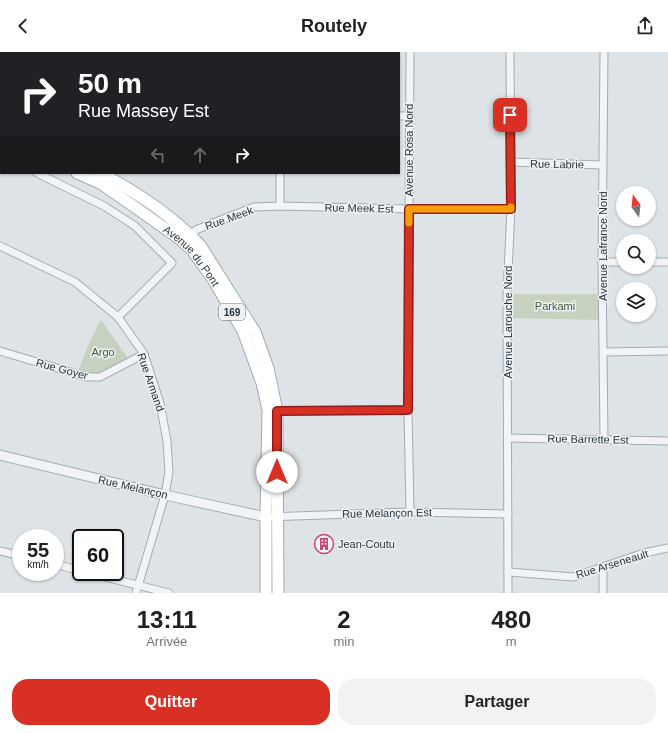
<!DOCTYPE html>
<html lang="fr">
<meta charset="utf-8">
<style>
:root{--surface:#fff;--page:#f2f2f2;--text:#202124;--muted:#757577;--accent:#d93025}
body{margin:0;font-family:Arial,sans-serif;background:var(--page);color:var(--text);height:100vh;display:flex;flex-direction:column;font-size:15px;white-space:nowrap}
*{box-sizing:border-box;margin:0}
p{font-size:13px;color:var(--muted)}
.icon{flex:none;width:22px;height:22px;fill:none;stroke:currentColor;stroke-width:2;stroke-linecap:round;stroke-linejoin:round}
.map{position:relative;height:541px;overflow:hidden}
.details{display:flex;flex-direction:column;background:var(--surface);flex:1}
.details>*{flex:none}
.banner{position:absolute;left:0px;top:0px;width:400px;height:122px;box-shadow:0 1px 3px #0004;background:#202124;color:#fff;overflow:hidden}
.needle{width:26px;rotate:345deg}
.controls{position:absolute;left:616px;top:134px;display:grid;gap:8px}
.controls a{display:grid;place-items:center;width:40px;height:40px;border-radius:50%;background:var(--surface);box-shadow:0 1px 3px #0004;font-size:20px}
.speed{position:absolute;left:12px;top:477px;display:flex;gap:8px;font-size:20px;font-weight:700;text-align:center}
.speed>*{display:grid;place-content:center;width:52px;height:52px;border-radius:50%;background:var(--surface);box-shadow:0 1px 3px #0004;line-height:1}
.speed small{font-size:10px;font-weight:400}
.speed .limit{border:2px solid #111;border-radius:6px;background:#fff;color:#111}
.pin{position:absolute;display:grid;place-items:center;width:34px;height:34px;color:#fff;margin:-17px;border-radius:8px;box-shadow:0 2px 6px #0006}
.me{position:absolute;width:44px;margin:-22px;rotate:0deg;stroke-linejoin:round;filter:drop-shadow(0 0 3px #0008)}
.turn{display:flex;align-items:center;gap:14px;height:84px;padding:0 12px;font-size:18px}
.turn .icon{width:52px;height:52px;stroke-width:2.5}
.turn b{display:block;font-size:28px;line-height:34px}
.lanes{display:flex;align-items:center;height:38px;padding:0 12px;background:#0003;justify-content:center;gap:20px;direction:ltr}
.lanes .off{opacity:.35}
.eta{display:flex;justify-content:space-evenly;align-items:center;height:68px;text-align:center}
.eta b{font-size:24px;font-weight:800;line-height:28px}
.button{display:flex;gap:8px;margin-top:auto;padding:8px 12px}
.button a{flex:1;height:46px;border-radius:16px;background:var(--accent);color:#fff;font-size:16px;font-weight:800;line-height:46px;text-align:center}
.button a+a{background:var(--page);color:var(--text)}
header{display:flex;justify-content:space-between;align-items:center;height:52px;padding:0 12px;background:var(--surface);font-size:18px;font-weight:800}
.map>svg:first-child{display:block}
.built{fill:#cdd3d9}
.green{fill:#c7d1c0}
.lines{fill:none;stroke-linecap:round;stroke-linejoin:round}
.minor-casing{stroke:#a4abb1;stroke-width:9}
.tertiary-casing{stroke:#a4abb1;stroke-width:11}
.primary-casing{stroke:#9eaab2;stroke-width:13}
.minor{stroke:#f1f3f6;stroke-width:7}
.tertiary{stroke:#f1f3f6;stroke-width:9}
.primary{stroke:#fff;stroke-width:11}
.route-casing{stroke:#8d1f18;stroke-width:10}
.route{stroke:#d93025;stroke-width:7}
.slow{stroke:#f59e0b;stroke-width:7}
.labels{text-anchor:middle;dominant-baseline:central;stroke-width:3;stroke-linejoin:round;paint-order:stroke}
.shield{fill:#eef2f5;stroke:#636d74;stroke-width:1}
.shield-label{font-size:10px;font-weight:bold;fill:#28343d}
.street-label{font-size:11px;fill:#28343d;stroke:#eef2f5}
.park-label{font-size:11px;fill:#435836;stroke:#eef2f5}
.poi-label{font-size:11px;fill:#28343d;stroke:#eef2f5;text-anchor:start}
</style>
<header><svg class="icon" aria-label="back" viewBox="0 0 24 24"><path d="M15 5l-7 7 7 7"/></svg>Routely<svg class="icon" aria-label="share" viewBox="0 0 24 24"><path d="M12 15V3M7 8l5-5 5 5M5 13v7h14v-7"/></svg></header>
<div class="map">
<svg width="668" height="541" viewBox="0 0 668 541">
<rect width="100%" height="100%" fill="#dee3e7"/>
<polygon class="built" points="0,0 265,0 1,1 1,74"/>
<g class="green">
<polygon points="507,242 603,242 603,268 507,266"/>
<polygon points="101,268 128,306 94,323 78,319 91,287"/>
</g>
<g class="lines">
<g class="minor-casing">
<g id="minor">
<polyline points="278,0 278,1"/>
<polyline points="604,0 602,210 604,388"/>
<polyline points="399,64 409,64"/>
<polyline points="0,103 1,104"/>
<polyline points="511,110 603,113"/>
<polyline points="37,121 104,154 135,174 172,211 118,265"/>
<polyline points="280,121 280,154"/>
<polyline points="187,184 198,177 254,155 280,154 409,157 511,157"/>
<polyline points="0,194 75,230 118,265 144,302 160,351 167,389 169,420 165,443 136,541"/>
<polyline points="602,210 623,210"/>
<polyline points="649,210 668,210"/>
<polyline points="0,299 87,325 100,325 144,302"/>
<polyline points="604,300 668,299"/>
<polyline points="274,359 408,358"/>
<polyline points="508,386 668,389"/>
<polyline points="410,460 408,358 410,0"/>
<polyline points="266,465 410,460 508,462"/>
<polyline points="0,499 21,504"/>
<polyline points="55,512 81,519"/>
<polyline points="603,515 603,541"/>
<polyline points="85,520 169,541"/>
<polyline points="508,520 573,525 644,501 668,496"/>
<polyline points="508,541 507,242 511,157 510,0"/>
</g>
</g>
<g class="tertiary-casing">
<polyline id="tertiary" points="0,403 165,443 266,465"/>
</g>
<g class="primary-casing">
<g id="primary">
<polyline points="0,76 1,77"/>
<polyline points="0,86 1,86"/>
<path id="s1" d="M77 121 100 131 132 153 180 187 192 198 213 227 243 279 262 331 268 358 266 465V541"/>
<path d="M100 121C135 139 172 164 200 193L255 280 268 316 277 359 278 541"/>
</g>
</g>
<use href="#minor" class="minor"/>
<use href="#tertiary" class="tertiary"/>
<use href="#primary" class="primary"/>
</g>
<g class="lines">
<g class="route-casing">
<polyline id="route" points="277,420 277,359 408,358 409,157 511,157 510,63"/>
</g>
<use href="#route" class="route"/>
<polyline class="slow" points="409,171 409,157 511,157 511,155"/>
</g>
<defs>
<g id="building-ring" transform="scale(1)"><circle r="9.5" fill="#eef2f5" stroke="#c74871" stroke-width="1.5"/><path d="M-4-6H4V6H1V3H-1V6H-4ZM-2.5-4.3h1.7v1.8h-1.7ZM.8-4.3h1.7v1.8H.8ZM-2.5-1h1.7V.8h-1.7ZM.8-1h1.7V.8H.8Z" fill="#c74871"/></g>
</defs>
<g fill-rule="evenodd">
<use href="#building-ring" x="324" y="492"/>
</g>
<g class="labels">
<rect class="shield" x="219" y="252" width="26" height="16" rx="3"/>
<g class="shield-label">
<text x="232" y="260">169</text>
</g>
<g class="street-label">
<text transform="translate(409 98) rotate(-90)">Avenue Rosa Nord</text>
<text transform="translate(557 112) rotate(1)">Rue Labrie</text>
<text transform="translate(359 156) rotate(1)">Rue Meek Est</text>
<text transform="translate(229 166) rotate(-20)">Rue Meek</text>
<text transform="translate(603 194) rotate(-90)">Avenue Lafrance Nord</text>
<text stroke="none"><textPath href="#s1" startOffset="143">Avenue du Pont</textPath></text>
<text transform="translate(508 270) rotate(-90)">Avenue Larouche Nord</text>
<text transform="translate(62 317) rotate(15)">Rue Goyer</text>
<text transform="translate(151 330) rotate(71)">Rue Armand</text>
<text transform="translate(588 387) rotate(1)">Rue Barrette Est</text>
<text transform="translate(133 435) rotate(13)">Rue Melançon</text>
<text transform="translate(387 461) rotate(-1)">Rue Melançon Est</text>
<text transform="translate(612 512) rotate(-17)">Rue Arseneault</text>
</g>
<g class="park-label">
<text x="555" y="254">Parkami</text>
<text x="103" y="300">Argo</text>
</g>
<g class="poi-label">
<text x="338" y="492">Jean-Coutu</text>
</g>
</g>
</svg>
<div class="controls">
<a><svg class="needle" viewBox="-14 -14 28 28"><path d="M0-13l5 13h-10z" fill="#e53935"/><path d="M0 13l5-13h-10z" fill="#757577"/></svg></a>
<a><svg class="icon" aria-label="search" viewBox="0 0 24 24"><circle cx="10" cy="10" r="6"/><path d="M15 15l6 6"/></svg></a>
<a><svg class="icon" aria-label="layers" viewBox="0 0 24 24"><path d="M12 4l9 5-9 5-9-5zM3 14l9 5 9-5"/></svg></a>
</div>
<div class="speed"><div>55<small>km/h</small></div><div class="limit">60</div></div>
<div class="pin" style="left:510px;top:63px;background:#d93025"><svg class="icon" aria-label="arrive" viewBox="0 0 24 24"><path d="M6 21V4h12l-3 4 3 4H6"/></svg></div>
<svg class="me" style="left:277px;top:420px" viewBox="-20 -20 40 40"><circle r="19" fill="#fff"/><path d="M0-13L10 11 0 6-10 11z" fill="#d93025"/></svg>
<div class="banner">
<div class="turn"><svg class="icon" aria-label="right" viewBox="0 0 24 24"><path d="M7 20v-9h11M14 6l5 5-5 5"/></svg><div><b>50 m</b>Rue Massey Est</div></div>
<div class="lanes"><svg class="icon off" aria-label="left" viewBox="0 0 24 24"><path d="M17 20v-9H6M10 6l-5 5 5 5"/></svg><svg class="icon off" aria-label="ahead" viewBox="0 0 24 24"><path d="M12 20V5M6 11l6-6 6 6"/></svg><svg class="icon" aria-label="right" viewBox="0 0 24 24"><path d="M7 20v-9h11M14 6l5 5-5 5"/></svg></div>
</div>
</div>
<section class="details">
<div class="eta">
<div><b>13:11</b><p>Arrivée</p></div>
<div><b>2</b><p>min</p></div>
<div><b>480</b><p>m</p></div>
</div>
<div class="button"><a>Quitter</a><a>Partager</a></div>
</section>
